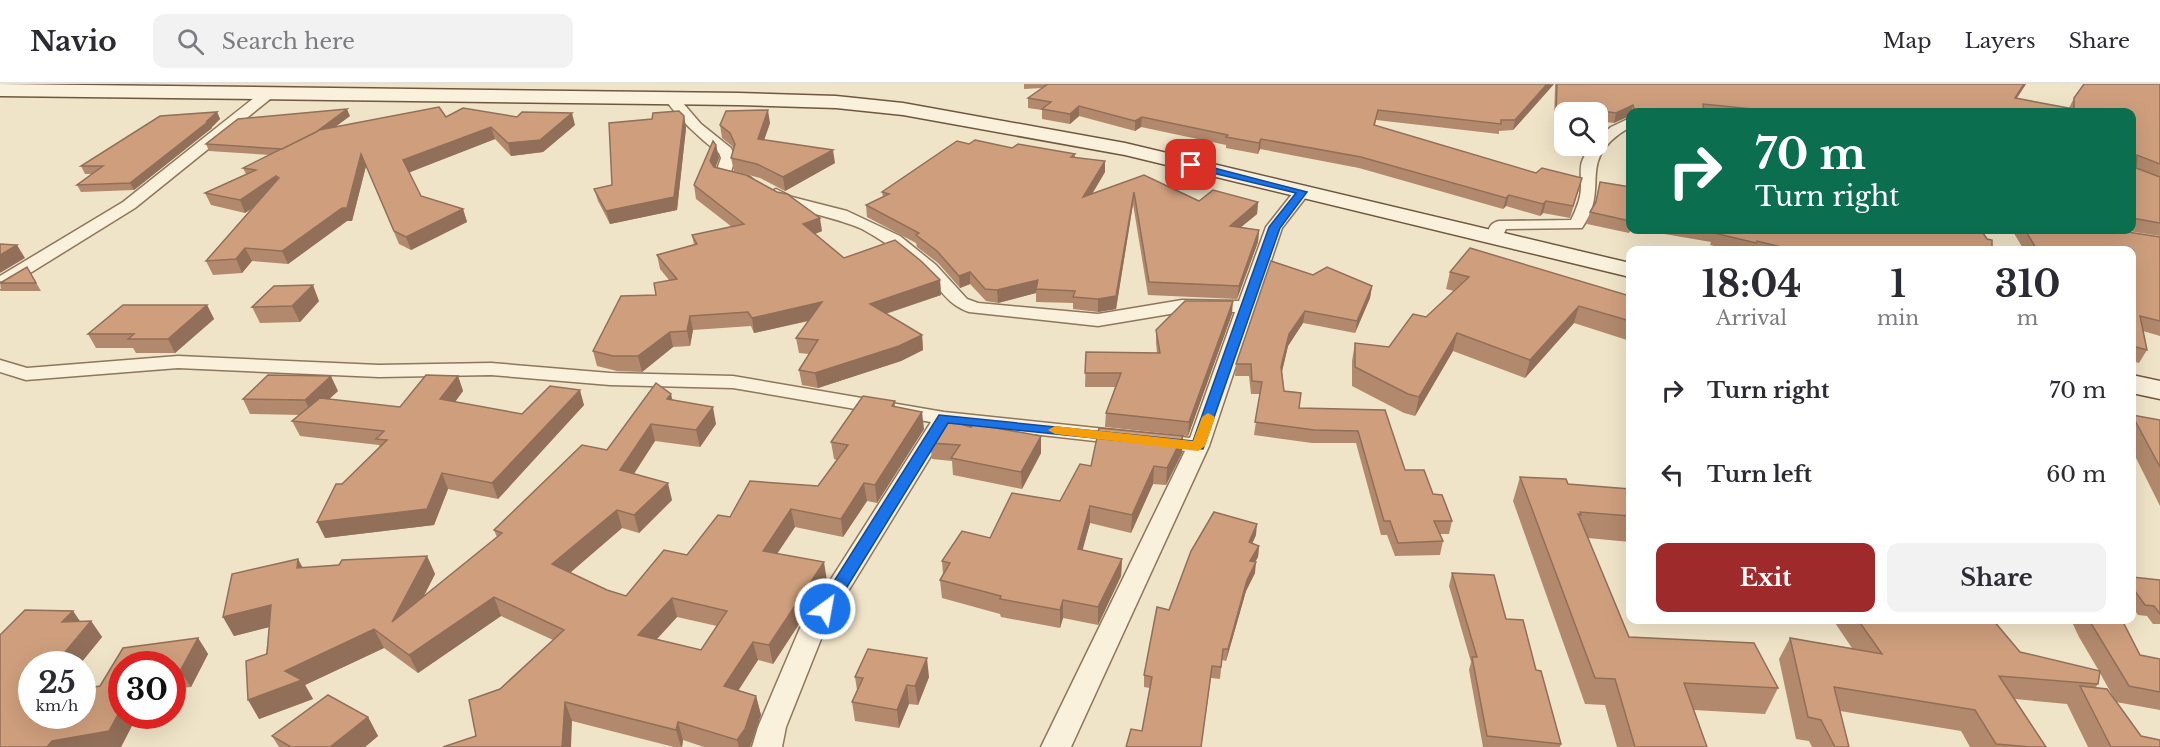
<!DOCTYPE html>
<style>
:root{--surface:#fff;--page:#f2f2f3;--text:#2b2b33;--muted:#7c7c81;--line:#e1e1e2;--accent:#9e2a2b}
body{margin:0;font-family:"Libre Baskerville",serif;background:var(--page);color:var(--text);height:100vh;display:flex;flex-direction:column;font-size:22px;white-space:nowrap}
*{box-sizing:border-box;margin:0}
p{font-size:20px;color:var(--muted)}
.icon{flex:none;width:33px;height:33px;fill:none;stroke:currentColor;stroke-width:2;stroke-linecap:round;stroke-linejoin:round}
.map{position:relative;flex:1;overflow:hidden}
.panel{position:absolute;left:1626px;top:162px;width:510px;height:378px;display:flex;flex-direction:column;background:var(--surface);border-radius:12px;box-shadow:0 6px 24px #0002}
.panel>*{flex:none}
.banner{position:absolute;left:1626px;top:24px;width:510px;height:126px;border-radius:12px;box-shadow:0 6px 24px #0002;background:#0b6e4f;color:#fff;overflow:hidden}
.fabs{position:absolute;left:1554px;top:18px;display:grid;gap:12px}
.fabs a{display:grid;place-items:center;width:54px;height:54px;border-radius:12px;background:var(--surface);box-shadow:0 6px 24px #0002;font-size:30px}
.speed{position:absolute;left:18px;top:567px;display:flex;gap:12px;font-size:30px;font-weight:700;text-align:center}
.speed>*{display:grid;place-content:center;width:78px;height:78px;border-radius:50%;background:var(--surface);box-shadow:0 6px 24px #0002;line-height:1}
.speed small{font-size:15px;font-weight:400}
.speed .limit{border:9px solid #d22;background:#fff;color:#111}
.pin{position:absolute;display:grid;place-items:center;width:51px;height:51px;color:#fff;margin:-26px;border-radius:12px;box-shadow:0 3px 9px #0006}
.me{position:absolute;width:66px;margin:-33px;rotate:32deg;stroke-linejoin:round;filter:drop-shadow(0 0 4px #0008)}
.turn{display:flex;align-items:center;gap:21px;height:126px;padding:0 30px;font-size:27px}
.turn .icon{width:78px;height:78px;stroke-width:2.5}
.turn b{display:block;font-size:42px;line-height:51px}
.eta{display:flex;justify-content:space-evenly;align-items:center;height:102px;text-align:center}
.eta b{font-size:36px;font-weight:700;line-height:42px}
.action{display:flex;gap:12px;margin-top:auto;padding:12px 30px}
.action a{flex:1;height:69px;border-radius:12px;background:var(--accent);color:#fff;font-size:24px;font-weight:700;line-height:69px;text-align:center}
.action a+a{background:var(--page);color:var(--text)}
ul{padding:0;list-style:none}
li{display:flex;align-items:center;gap:18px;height:84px;padding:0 30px}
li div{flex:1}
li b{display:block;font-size:22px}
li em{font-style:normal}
header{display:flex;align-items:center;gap:36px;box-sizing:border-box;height:84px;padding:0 30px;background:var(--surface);border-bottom:2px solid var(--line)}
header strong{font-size:28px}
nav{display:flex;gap:33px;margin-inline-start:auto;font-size:21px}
.search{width:420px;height:54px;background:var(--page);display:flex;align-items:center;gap:15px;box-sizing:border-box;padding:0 21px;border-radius:12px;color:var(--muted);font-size:22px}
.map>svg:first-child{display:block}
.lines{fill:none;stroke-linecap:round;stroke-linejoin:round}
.minor-casing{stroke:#8d765c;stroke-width:3}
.secondary-casing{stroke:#6f573f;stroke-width:3}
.minor{fill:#faf1dc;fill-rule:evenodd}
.secondary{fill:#faf1dc;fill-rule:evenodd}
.wall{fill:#b2896c;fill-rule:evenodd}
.shaded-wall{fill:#916f58}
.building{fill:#cf9f7d;stroke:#916f58;stroke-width:1.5;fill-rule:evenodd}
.route{fill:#1a73e8;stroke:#114b97;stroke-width:1.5}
.slow{fill:#f59e0b}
</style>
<header>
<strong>Navio</strong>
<div class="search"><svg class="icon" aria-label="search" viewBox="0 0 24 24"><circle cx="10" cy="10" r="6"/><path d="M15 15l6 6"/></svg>Search here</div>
<nav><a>Map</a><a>Layers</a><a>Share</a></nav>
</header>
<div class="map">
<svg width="2160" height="663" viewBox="0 0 2160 663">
<rect width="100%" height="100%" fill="#f0e4c8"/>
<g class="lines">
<g class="minor-casing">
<g id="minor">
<polygon points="269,5 274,6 276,9 274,12 135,124 6,204 0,205 0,192 123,118 264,6"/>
<path d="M671 10 676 11 701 40 731 64 735 74 731 88 750 93 753 96 750 99 745 101 718 94 715 91 721 74 719 69C698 53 680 36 664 14Z"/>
<path d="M1630 34V43C1573 77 1612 101 1582 144L1506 145 1500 158H1488L1486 154C1489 145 1489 139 1499 137L1571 136C1576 126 1581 114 1581 103 1581 82 1578 80 1591 62H1598V54L1611 43Z"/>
<path d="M1302 103 1310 108 1282 144 1209 362 1071 663H1041L1185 367 950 341 825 545 786 643 782 663H752L758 643 800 544 931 338 733 304 610 301 491 291 379 293 178 284 26 296 0 288V276L27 284 178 272 379 281 491 279 610 289 733 292 944 328 1190 354 1235 228H1182L1098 242 969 228C946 220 940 203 922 187 903 171 884 157 862 145 840 134 779 124 768 110L776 105 792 113 847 127 900 152 936 181 967 215 978 219 1098 230 1182 216 1239 217 1266 143 1296 105Z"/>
</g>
</g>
<g class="secondary-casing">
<g id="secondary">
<polygon points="0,0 738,9 836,12 903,19 1125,59 1630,179 1630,193 1125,71 903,31 836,24 738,21 0,12"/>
<polygon points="2132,291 2160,297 2160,315 2132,309"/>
</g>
</g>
<use href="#minor" class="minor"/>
<use href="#secondary" class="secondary"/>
</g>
<g class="wall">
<polygon points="1024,0 1554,0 1513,46 1499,47 1499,50 1376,36 1375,41 1579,105 1570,134 1543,129 1540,132 1506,122 1503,125 1359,84 1260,65 1258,70 1226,64 1226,61 1141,43 1135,47 1079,32 1070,40 1042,35 1042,26 1028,24 1028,14 1042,4 1024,5"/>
<polygon points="1555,0 2026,0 2017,14 2069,24 2074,14 2160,0 2160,152 2122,146 2132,146 2132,28 1630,28 1614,39 1598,37 1598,28 1564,28 1564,41 1554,40"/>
<polygon points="217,28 220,35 212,43 212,44 134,106 81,108 77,101 93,90 85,90 81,82"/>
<polygon points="350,32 334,43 446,33 517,33 575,41 543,68 511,72 495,55 409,88 421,112 463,125 467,138 411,166 399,160 366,82 352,137 347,137 288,180 252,177 242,189 213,191 206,177 252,124 245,129 211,121 205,109 246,90 243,84 270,71 209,67 206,60"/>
<polygon points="684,32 686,44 677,126 610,140 598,117 594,105 612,101"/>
<polygon points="770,39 764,56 835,79 785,107 760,94 734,87 731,74 734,65 732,62 722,54 720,41"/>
<polygon points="969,60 1075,70 1075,74 1105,88 1092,110 1144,91 1199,117 1258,118 1257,130 1241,143 1259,146 1258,158 1237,215 1148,211 1133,120 1116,225 1098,228 1073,225 1073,219 1036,218 1036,209 998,219 986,217 970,200 960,204 938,179 917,163 916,159 867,133 866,121 883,113 882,108"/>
<polygon points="716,61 719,74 715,83 822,147 815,150 844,174 940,196 941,211 886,230 922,251 923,266 901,277 818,304 802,301 799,286 809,270 799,269 796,254 809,237 754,249 751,242 693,246 690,262 673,263 642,288 617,287 597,282 593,267 656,211 669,196 660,185 657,171 694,161 692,151 732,143 696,115 694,101"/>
<polygon points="1600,98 1630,103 1631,146 1629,149 1587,140 1590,128 1595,120"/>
<polygon points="1641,146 1981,146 1992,166 1732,166 1710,161 1711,158"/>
<polygon points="2012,146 2115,146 2160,153 2160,252 2143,247 2147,266 2139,279 2132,277 2132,166 2024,166"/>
<polygon points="27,183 41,207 1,207 0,198 2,198"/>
<polygon points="1450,188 1630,212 1630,250 1627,256 1574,239 1525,294 1453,267 1415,332 1404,329 1352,302 1352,277 1355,259 1389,263 1426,233 1454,207 1446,205"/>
<polygon points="1313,191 1372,202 1370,214 1355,249 1303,239 1288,262 1282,287 1284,307 1299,324 1385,326 1405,386 1433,410 1452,437 1449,450 1440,450 1443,457 1440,471 1395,472 1387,451 1381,451 1356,359 1312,359 1254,351 1260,310 1251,310 1249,292 1235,292 1236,280"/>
<polygon points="319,217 300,238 260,239 252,223"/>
<polygon points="207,221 214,235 175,269 136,269 133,264 96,264 88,250"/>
<polygon points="1232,230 1188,352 1105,343 1106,329 1115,303 1085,303 1086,268 1157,269 1156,259 1156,246"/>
<polygon points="458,292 463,307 455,318 522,330 584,321 498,415 448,405 434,441 325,454 342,400 380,363 379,361 300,352 292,337 300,331 250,330 243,315 338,307 329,315 400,323"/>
<path d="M673 316 716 340 700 363 655 357 634 390 672 416 639 449 622 444 570 489 607 506 626 512 687 471 730 433 818 402 837 376 834 375 831 358 895 317V323L924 345 877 419 867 417 843 453 795 443 777 469 827 497 773 580 758 576 738 606 756 612 761 631 750 663H704L683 656 682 663H674L572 637 476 652 500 605 553 556 501 532 418 589 384 564 305 601 313 615 259 635 269 543 234 552 223 533 303 484 427 472 435 490 424 512 497 453 494 446 607 366ZM677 533 717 542 701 566 657 555Z"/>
<polygon points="2132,331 2160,336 2160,422 2132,366"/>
<polygon points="971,343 1041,352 1041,369 1022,405 953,391 952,377 932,375 930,359"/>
<polygon points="1182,369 1166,401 1153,400 1131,449 1090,439 1082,466 1122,475 1121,492 1098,541 1063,534 1060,544 1001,533 1000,530 942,514 940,496 943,491 942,477 990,454 1060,417 1091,382"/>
<polygon points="1520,393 1568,400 1630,405 1630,458 1588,454 1629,553 1778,604 1765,630 1694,626 1707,663 1617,663 1605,621 1585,620 1513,417"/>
<polygon points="1256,451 1252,459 1259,462 1258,473 1255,478 1255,489 1246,507 1226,577 1222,576 1220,595 1211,594 1201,663 1126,663 1142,647 1150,604 1144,603 1144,591 1169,526"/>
<polygon points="1452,489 1506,535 1536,586 1561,660 1560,663 1483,663 1469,586 1471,578 1449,502"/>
<polygon points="2132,493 2160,496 2160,540 2153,540 2147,532 2138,531 2132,522"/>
<polygon points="25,526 73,527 80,538 91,537 102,553 80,580 32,580 32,632 82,632 82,605 100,602 123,564 198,554 208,570 191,603 172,605 172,580 122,580 122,632 137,632 121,663 0,663 0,551"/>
<polygon points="1833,536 1993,536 2020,568 2099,587 2079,553 2071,536 2122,536 2140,571 2160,575 2160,626 2116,618 2100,589 2098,600 2095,604 2141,652 2160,663 2088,663 2067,620 2015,615 2046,663 1970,663 1961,647 1840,627 1849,663 1812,663 1809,657 1796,655 1779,575 1790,554 1852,564"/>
<polygon points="855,593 929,593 918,621 909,620 899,644 855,637 852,618 857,606"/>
<polygon points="368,633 378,652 365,663 279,663 272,652"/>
</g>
<g class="shaded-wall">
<polygon points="1547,0 1554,0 1513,46 1515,36"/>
<polygon points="2024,0 2026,0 2010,24 2015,14"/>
<polygon points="1633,21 1631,28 1630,28 1630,32 1614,39 1616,29"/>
<polygon points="1079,22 1079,32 1070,40 1070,30"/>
<polygon points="347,25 350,32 295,73 292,66"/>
<polygon points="768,26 770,39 760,68 758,55"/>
<polygon points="217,28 220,35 212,43 212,44 134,106 130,99 207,37"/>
<polygon points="572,29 575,41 543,68 511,72 508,59"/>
<polygon points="684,32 686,44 677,126 610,140 606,127"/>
<polygon points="1142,33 1141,43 1135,47 1135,37"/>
<polygon points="491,43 495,55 408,89 403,76"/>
<polygon points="1261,55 1260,65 1258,70 1259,59"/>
<polygon points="716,61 719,74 713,90 710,77"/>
<polygon points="833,66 835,79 785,107 783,93"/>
<polygon points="361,70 366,82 352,137 347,137 288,180 282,167"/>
<polygon points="1105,77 1105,88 1083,125 1083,113"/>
<polygon points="276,92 282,104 245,129 240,116"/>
<polygon points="1134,108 1133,120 1116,225 1098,228 1098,215"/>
<polygon points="1509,111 1506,122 1503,125 1506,114"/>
<polygon points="1546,117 1543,129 1540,132 1543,120"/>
<polygon points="1258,118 1257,130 1229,153 1230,142"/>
<polygon points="463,125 467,138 411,166 406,153"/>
<polygon points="820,134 822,147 805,154 803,140"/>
<polygon points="1259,146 1258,158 1237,215 1239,202"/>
<polygon points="17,161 25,174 0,189 0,171"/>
<polygon points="245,164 252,177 242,189 236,175"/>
<polygon points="970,188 970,200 960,204 959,192"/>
<polygon points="940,196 941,211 872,234 870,220"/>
<polygon points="1038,196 1036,209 998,219 997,206"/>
<polygon points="313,201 319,217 300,238 292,222"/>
<polygon points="1372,202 1370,214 1355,249 1357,237"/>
<polygon points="1233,217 1232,230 1188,352 1189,338"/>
<polygon points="822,218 824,233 754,249 752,234"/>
<polygon points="207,221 214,235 175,269 168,255"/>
<polygon points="1579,222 1574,239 1525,294 1530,276"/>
<polygon points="1305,227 1303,239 1288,262 1280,296 1281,283 1289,250"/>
<polygon points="690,232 693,246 690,262 687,247"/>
<polygon points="1630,244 1630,250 1627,256"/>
<polygon points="670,248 673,263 642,288 638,272"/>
<polygon points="1457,249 1453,267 1415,332 1419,313"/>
<polygon points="922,251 923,266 901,277 818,304 815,289"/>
<polygon points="331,292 338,307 312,331 305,316"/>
<polygon points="458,292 463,307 446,330 440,315"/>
<polygon points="580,306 584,321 498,415 492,399"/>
<polygon points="671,310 675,327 667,315"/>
<polygon points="713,323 716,340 700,363 696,346"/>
<polygon points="922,328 924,345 877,419 875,401"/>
<polygon points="651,340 655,357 625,403 620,386"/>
<polygon points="1041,352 1041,369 1022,405 1021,388"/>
<polygon points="1183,352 1182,369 1166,401 1167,384"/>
<polygon points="1154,382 1153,400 1131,449 1132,431"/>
<polygon points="442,389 448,405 434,441 325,454 317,438"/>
<polygon points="668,399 672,416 639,449 634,431"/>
<polygon points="864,399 867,417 843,453 841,435"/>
<polygon points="1090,422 1090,439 1078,483 1078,465"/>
<polygon points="791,425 795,443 767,485 763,467"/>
<polygon points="617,426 622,444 558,499 552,480"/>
<polygon points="1257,440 1256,451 1248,469 1249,458"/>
<polygon points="1259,462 1258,473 1249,488 1250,477"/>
<polygon points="427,472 435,490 401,556 392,538"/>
<polygon points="298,475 308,493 297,484"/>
<polygon points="1122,475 1121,492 1098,541 1098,523"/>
<polygon points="824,478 827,497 773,580 769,561"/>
<polygon points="1256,478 1255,489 1246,507 1226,577 1228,565 1247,496"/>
<polygon points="494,513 501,532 418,589 409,571"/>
<polygon points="672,514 677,533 644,569 638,551"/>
<polygon points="1063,516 1063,534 1060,544 1060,526"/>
<polygon points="271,521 281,540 234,552 223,533"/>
<polygon points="73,527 84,543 62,538"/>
<polygon points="91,537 102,553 80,580 55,580"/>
<polygon points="374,545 384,564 305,601 313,615 259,635 248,616 285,587"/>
<polygon points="198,554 208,570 191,603 180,587"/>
<polygon points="753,558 758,576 729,621 724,602"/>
<polygon points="927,574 929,593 918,621 915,602"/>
<polygon points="907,601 909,620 899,644 897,626"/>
<polygon points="756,612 761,631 750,663 739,663 737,656"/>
<polygon points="565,618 572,637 571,663 562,663"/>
<polygon points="122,623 122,632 137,632 121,663 47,663 52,657"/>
<polygon points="368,633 378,652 365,663 330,663"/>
<polygon points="678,638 683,656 682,663 681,663 676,646"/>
</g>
<g class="building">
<polygon points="1048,0 1547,0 1515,36 1501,36 1501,40 1378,26 1374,41 1536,89 1542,84 1582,94 1573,122 1546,117 1543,120 1509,111 1506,114 1361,73 1261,55 1259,59 1226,53 1228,51 1142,33 1135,37 1079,22 1070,30 1042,25 1051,18 1028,14"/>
<polygon points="1557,0 2024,0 2015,14 2074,25 2074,14 2084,0 2160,0 2160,80 2137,71 2136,84 2160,93 2160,139 2132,134 2132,28 1774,28 1773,27 1703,20 1704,28 1635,28 1633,21 1616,29 1580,24 1580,28 1564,28 1564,30 1556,29"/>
<polygon points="439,23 446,33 463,24 517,33 522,28 572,29 540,56 508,59 491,43 403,76 421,112 463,125 406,153 394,147 361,70 347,124 342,124 282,167 245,164 236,175 206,177 279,94 276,92 240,116 205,109 256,86 243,84 319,46"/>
<polygon points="347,25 316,48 282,65 206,60 238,35"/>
<polygon points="768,26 758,55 833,66 783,93 757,80 731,74 735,60 730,49 720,41 726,27"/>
<polygon points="679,27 684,32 674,113 606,127 594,105 612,101 609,39 652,35 653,29"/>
<polygon points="217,28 207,37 209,37 130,99 77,101 103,82 81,82 160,32"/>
<polygon points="975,56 1012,64 1018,60 1075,70 1071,73 1105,77 1083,113 1144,91 1199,117 1213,106 1258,118 1230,142 1259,146 1239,202 1149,198 1134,108 1116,212 1098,215 1073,213 1075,207 1036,205 1038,196 997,206 985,205 970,188 959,192 937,167 916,151 919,149 866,121 889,110 882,108 957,57 969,60"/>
<polygon points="713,57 716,61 710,77 714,83 746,91 777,108 787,110 820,134 803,140 844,174 895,156 921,177 940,196 870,220 922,251 899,262 815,289 799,286 818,256 796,254 822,218 752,234 748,228 690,232 687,247 670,248 638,272 613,272 593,267 621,212 656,211 654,199 677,195 657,171 697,160 692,151 744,140 694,101"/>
<polygon points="1600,98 1630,103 1630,137 1590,128 1596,118"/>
<polygon points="1709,146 1876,146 1882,147 1882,146 1981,146 1987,155 1992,156 1992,166 1793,166 1757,157 1756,159 1714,149 1715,147"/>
<polygon points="2025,146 2115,146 2160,153 2160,237 2140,232 2147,266 2132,262 2132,166 2056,166 2036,164"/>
<polygon points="0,160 17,161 0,171"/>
<polygon points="1470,164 1630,212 1630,237 1579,222 1530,276 1457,249 1419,313 1408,310 1355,283 1355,259 1389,263 1413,230 1426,233 1469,193 1450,188"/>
<polygon points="1271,177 1313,191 1327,183 1372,202 1357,237 1305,227 1289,250 1281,283 1284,307 1301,309 1299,324 1385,326 1405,386 1424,386 1433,410 1442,411 1452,437 1434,437 1443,457 1398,459 1390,437 1384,437 1358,347 1314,346 1255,338 1262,298 1252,297 1251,280 1236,280"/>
<polygon points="27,183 36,199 0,199 0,198 2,198"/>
<polygon points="313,201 292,222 252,223 274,202"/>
<polygon points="1185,217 1233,217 1189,338 1106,329 1121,289 1085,289 1086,268 1160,269 1156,246"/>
<polygon points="123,221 207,221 168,255 128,255 134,250 88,250"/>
<polygon points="268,291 331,292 305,316 243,315"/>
<polygon points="426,291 458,292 440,315 522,330 550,302 580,306 492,399 442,389 427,425 317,438 336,400 342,400 387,356 376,355 384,347 292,337 320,314 400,323"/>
<path d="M656 299 671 310 667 315 713 323 696 346 651 340 620 386 668 399 634 431 617 426 552 480 607 506 626 512 664 466 687 471 718 431 730 433 750 397 818 402 848 361 831 358 863 312 895 317 892 322 922 328 875 401 864 399 841 435 791 425 763 467 824 478 769 561 753 558 724 602 756 612 745 645 737 656 678 638 676 646 565 618 562 663H443L476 652 469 616 500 605 564 546 494 513 409 571 374 545 285 587 302 596 248 616 246 577 267 570 271 521 223 533 232 490 298 475 297 484 339 481 342 476 427 472 392 538 502 449 494 446 582 361 607 366ZM672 514 727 527 701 566 638 551Z"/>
<polygon points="2132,331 2160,336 2160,383"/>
<polygon points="945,335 971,343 973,340 1041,352 1021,388 951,374 960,361 930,359"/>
<polygon points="1099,344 1183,352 1167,384 1154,382 1132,431 1090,422 1078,465 1122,475 1098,523 1063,516 1060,526 1000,515 1001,512 940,496 950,479 942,477 962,447 990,454 1012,409 1060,417 1080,380 1091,382"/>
<polygon points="1520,393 1566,395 1568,400 1630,405 1630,432 1580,428 1581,431 1578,430 1629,553 1754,559 1778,604 1684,599 1707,663 1635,663 1615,595 1595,594"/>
<polygon points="1214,428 1257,440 1249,458 1259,462 1250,477 1256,478 1247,496 1228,565 1223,565 1221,583 1212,582 1201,663 1126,663 1131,645 1142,647 1152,593 1144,591 1157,523 1169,526 1191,467"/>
<polygon points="1452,489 1494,491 1506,535 1523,536 1536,586 1541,587 1561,660 1487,652 1472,573 1477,573"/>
<polygon points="2132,493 2160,496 2160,530 2154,522 2145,521 2132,503"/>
<polygon points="25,526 73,527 62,538 91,537 55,580 32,580 32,608 26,615 32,614 32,632 82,632 82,605 100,602 123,564 198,554 180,587 172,588 172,580 122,580 122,623 109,647 52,657 47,663 0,663 0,551"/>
<polygon points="1858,536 1993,536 2020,568 2100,587 2098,600 1999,592 2046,663 2031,663 1996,660 1975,626 1834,603 1849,663 1835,663 1821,636 1808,633 1790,554 1882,570"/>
<polygon points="2089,536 2122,536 2140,571 2160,575 2160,608 2129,602"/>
<polygon points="868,565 927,574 915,602 907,601 897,626 852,618 863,594 855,593"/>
<polygon points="2080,602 2107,605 2141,652 2160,656 2160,663 2111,663"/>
<polygon points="328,611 368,633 330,663 291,663 272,652"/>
</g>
<polygon class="route" points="1191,78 1307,108 1280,144 1203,365 948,339 831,529 819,529 816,525 819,521 939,331 1193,357 1269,143 1296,109 1188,83 1187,81"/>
<polygon class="slow" points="1208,329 1215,333 1205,362 1198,367 1055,350 1048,346 1055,342 1193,357 1202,333"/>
</svg>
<div class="fabs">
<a><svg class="icon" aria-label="search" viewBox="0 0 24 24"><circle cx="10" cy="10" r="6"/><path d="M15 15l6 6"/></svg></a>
</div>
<div class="speed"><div>25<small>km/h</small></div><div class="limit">30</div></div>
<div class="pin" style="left:1191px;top:81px;background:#d93025"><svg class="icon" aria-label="arrive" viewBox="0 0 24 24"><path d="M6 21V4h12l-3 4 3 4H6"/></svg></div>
<svg class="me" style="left:825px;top:525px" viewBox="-20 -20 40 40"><circle r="17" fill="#1a73e8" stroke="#fff" stroke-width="3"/><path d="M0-11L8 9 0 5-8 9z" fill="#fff"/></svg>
<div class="banner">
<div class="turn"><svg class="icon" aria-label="right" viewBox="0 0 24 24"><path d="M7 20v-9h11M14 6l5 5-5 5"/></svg><div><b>70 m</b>Turn right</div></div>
</div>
<section class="panel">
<div class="eta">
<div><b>18:04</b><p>Arrival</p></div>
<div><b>1</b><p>min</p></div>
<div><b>310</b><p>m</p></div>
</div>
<ul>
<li><svg class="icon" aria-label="right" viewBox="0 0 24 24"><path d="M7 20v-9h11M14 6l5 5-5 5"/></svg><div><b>Turn right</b></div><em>70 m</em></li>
<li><svg class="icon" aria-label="left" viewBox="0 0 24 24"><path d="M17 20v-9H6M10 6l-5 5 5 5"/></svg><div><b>Turn left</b></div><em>60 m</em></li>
</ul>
<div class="action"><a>Exit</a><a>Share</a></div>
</section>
</div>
